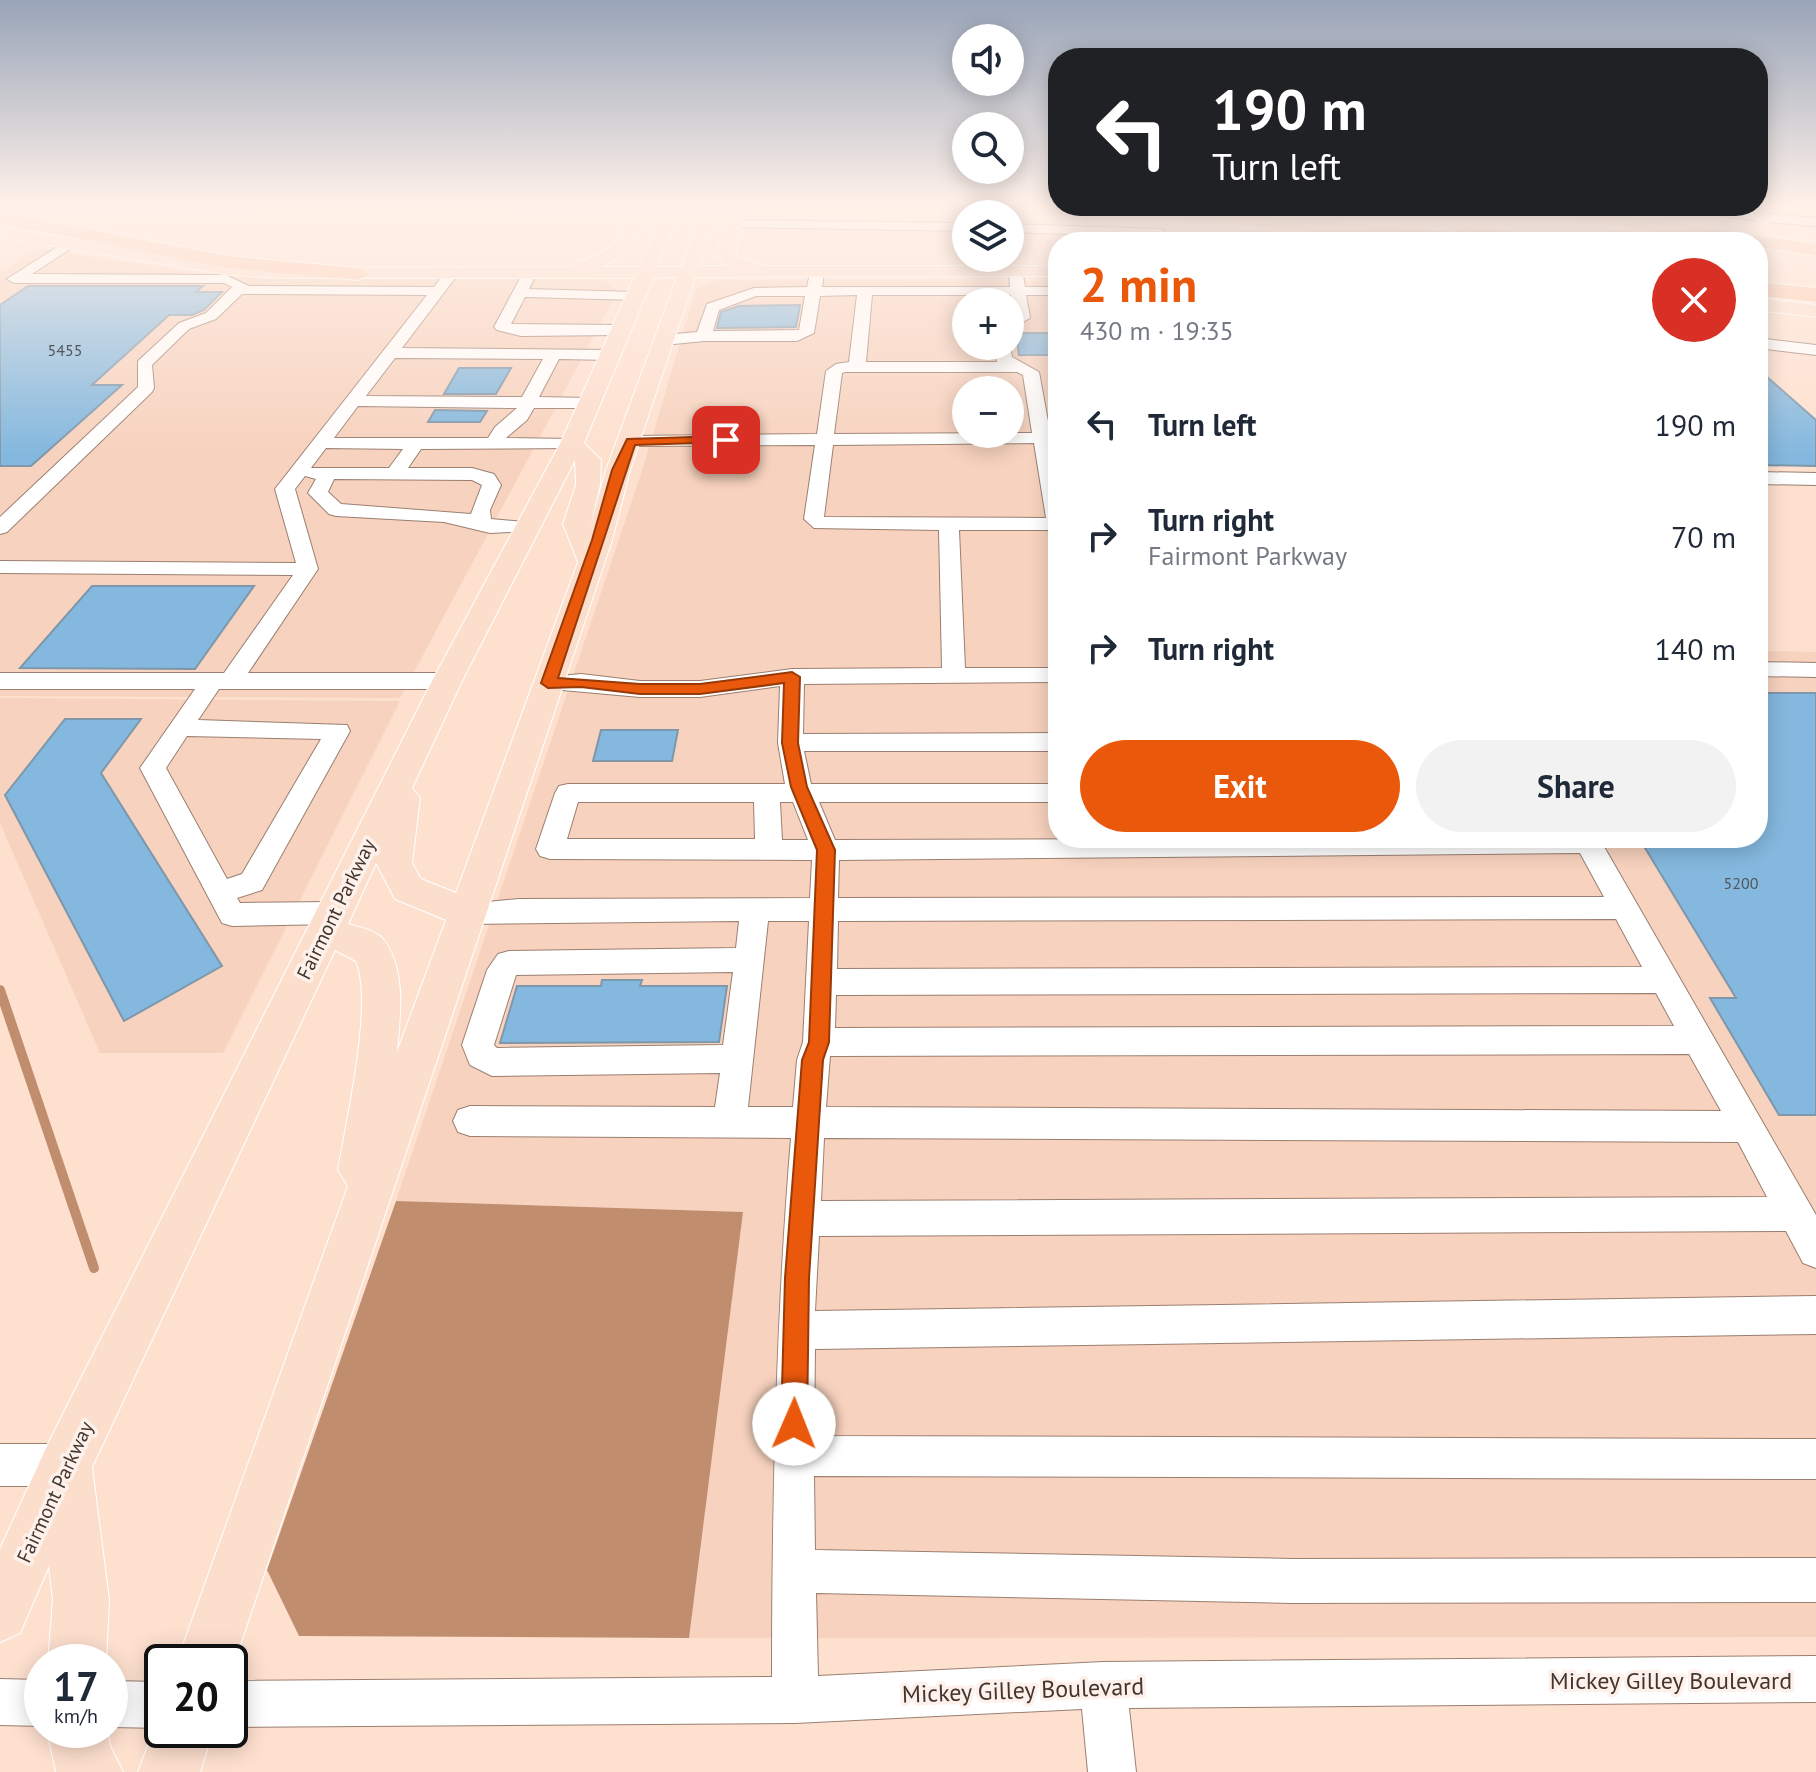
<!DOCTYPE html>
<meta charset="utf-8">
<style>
:root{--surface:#fff;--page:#f2f2f3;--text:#1f2937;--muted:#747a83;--accent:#ea580c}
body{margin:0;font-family:"PT Sans",sans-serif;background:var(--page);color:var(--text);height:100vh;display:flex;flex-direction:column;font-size:30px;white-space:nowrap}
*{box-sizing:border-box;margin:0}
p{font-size:26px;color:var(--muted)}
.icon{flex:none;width:44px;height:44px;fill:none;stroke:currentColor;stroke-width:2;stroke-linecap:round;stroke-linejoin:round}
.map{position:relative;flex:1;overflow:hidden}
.details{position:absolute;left:1048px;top:232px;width:720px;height:616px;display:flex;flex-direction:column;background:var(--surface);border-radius:32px;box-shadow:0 4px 20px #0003}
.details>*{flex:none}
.top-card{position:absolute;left:1048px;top:48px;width:720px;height:168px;border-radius:32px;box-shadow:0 4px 20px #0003;background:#202124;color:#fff;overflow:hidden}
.tools{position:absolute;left:952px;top:24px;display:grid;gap:16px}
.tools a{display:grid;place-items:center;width:72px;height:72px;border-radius:50%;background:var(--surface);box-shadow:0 4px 20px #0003;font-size:40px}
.speed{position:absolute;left:24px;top:1644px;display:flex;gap:16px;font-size:40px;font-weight:700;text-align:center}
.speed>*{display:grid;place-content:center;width:104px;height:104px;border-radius:50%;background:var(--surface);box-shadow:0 4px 20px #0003;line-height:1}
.speed small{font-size:20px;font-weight:400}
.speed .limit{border:4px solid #111;border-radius:12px;background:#fff;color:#111}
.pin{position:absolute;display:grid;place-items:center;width:68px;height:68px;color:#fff;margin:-34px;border-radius:16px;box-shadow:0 4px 12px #0006}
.me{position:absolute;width:88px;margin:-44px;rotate:1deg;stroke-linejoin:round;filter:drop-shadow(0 0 6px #0008)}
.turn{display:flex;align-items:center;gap:28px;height:168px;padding:0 32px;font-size:36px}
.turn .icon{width:104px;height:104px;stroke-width:2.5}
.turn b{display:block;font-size:56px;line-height:68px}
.round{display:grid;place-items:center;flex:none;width:84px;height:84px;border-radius:42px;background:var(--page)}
.head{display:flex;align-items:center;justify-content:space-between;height:136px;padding:0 32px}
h1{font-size:48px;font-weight:800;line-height:60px;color:var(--accent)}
.button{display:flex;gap:16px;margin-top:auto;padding:16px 32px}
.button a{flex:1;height:92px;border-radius:48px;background:var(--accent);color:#fff;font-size:32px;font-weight:800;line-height:92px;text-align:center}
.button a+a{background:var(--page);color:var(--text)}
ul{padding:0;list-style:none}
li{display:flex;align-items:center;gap:24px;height:112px;padding:0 32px}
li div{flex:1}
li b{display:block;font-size:30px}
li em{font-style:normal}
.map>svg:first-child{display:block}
.built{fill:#f7d2be;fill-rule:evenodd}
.water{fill:#c18d6f}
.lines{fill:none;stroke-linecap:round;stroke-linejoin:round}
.stream{stroke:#c18d6f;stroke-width:10}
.building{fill:#84b8de;stroke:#7e97aa;stroke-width:2}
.minor-casing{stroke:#9a7f70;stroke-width:2}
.major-casing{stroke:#fff;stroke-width:2}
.highway-casing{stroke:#fff;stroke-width:2}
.minor{fill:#fff;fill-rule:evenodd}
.major{fill:#fcdecd;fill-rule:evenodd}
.highway{fill:#fac8ab;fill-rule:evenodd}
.route{fill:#ea580c;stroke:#983908;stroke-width:2}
.labels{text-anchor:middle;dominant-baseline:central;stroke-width:7;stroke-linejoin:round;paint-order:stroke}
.number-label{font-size:16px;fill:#52565b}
.street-label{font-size:20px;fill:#42362f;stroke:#fef1eb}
.near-street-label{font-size:24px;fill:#42362f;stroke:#fef1eb}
</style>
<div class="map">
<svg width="1816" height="1772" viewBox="0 0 1816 1772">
<rect width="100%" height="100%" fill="#fee0cf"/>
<g class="built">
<polygon points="1585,206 1816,206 1816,231"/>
<polygon points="39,248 206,275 589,277 607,282 618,291 400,698 0,696 0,274"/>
<path d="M716 280 1058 281V838H1758V651L1816 652V1637L689 1638 743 1212 396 1201 643 468 696 289ZM966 302H1010V346H966ZM966 390H1010V434H966Z"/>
<polygon points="0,698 400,701 223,1053 100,1053 0,823"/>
</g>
<polygon class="water" points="396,1201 743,1212 689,1638 299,1636 267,1570"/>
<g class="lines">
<polyline class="stream" points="0,990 94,1268"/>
</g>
<g class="building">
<polygon points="28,286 203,286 196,292 222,292 204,310 192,315 169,315 92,385 122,385 31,466 0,466 0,305"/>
<polygon points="800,305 796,327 717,328 721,312 739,306"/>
<polygon points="1016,333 1058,333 1058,355 1019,355"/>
<polygon points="459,368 511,368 496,394 444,394"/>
<polygon points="1758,369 1816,420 1816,466 1758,465"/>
<polygon points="435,410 487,411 480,422 428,422"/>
<polygon points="92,586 254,586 195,669 20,668"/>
<polygon points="1758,693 1816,693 1816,1115 1779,1115 1710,998 1736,998 1639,838 1758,838"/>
<polygon points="65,719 141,719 101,773 222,966 124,1021 5,795"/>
<polygon points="601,730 678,730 672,761 593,761"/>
<polygon points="602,980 642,980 640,986 727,986 719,1042 500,1043 517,986 601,986"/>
</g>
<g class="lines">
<g class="minor-casing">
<g id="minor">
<polygon points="1669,206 1705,206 1751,212 1749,206 1761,206 1765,214 1816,218 1816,226 1769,222 1773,229 1766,233 1761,232 1755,220 1675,210"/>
<polygon points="732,220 966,223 966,231 727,227 725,224"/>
<polygon points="1010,224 1159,229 1164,230 1169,242 1155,242 1154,237 1010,232"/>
<path d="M68 240 73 241V247L32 274 226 275 249 286 434 287 447 270 452 269 459 273 402 348 610 350 618 355 610 360 559 359 539 397 590 398 599 403 590 408H534L527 420 506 438 572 439 581 444 578 448 421 449 408 468H472L494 474 501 485 490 510 491 519 534 523 537 527 534 531 490 533 444 522 336 516 329 514 308 493 316 479 305 476 295 489 318 569 248 673H447L455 676 459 681 455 686 447 689H219L198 720 347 725 350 731 262 890 237 898 240 903 334 902 344 905 348 913 344 921 334 924 232 926 222 923 140 768 195 689H0V673H224L293 575 0 573V561L296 563 275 489 427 295 242 294 216 319 189 329 152 365 154 388 152 392 7 532 0 534V517L138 387V361L179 323 206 313 232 287 224 283H14L7 279ZM395 358 543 359 522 397 366 396ZM358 406 517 408 495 427 488 438H334ZM326 448 403 449 389 468H311ZM334 479 472 480 482 485 471 514 341 504 328 492ZM187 736 321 739 242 874 227 879 166 768Z"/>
<polygon points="531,267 538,271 529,289 636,292 643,296 636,300 525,297 511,324 621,325 629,330 621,335 521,336 497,330 494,327 524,271"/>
<path d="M817 269 824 273 822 287H1010L1009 275 1016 271 1023 275 1025 287H1058V295H1026L1030 318 1010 329V318L1014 316 1011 295H872L866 362H997L994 346H1010L1012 357 1039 372 1058 476V537L1051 535 1048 530H959L965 668H1058V682L804 684 803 734 1058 733V751H804L811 784H1058V802H819L835 840 1599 838 1816 1215V1268L1803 1263 1786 1231 819 1236 815 1311 1816 1296V1334L815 1349 814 1436 1816 1439V1479L814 1476 815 1550 1293 1559 1816 1558V1602L1293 1603 816 1593 818 1676 1103 1662 1816 1656V1702L1129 1708 1136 1772H1088L1082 1709 795 1723 230 1727V1681L772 1677C772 1496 776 1318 791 1138L470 1136 458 1132 453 1121 458 1110 470 1106 715 1107 720 1073 492 1076 470 1065 462 1045 487 970 498 954 509 951 736 948 739 921 467 924 457 921 453 913 457 905 519 899 810 898 812 860 550 859 540 856 536 849 555 793 559 786 568 784H785L778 743 780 686 700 697H640L540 688 536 683 540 678 581 674 640 681H700L792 669 942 668 939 530 814 528 804 519 815 445 631 446 622 441 631 436 817 434 826 371 836 364 849 362 857 295 820 296 814 333 797 341H704L664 345 656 340 664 335 697 332 707 304 754 288 807 287 810 273ZM756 296H805L799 330 713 331 719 310ZM845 372H1017L1023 375 1032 433 834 434 842 373ZM1034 443 1046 518 824 517 833 445ZM578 802H754L755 839H567ZM780 802H793L808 840H782ZM1580 853 1604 897 838 898 839 860ZM1616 919 1642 967 837 969 838 921ZM768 921H809L803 1042 797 1060 793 1107H748ZM733 972 723 1045 497 1048 494 1045 516 975ZM1656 993 1674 1026 835 1028 836 995ZM1689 1054 1721 1111 826 1107 830 1056ZM824 1138 1738 1142 1767 1197 821 1201Z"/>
<polygon points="1758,338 1816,345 1816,355 1758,348"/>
<polygon points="1758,472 1816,473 1816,485 1758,484"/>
<polygon points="1758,662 1816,663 1816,677 1758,676"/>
<polygon points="0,1444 66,1444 81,1450 87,1465 81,1480 66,1486 0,1486"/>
<polygon points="0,1679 42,1680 42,1726 0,1725"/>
<polygon points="110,1681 162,1682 162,1728 110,1727"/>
</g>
</g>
<g class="major-casing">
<g id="major">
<path d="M636 206H652C639 234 631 257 600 267H639L666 206H682L657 267H681L703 206H719L699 266H727L717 256 728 206H744L735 255 764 266H1058V276L695 277 630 470 612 540 230 1675V1662H177L348 1186 338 1170C346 1122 374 1003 356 961L335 950 92 1467 109 1600 106 1662H48L53 1600 49 1566 20 1633 0 1642V1549L47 1446 432 681 560 444 634 278H280L230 275 0 237V227L230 265 280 268 574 267 576 262C615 252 619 240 636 206ZM677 277 606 470 590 527 600 485 601 460 584 443 653 278ZM575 460 576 485 563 524 578 562 456 893 421 879 412 863 420 798 412 788 462 681ZM376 863 395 899 446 920 397 1052C400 1017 407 969 383 939 375 930 359 927 348 924Z"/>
<polygon points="1547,206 1599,206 1816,230 1816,240 1555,211"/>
<polygon points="1758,298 1816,305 1816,317 1758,310"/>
<polygon points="162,1709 162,1730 213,1730 200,1772 138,1772"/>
<polygon points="47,1730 107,1730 110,1746 123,1772 56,1772"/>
</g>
</g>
<g class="highway-casing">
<g id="highway">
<polygon points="1030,206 1171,207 1454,232 1457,228 1464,226 1563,236 1573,242 1426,242 1171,219 1040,212"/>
<polygon points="1510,206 1559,206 1816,244 1816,256 1758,247 1758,242 1722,242 1520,212"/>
<polygon points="0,212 228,256 358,268 369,274 358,280 228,268 0,224"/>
<polygon points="1758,282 1816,288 1816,302 1758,296"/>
</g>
</g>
<use href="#minor" class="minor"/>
<use href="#major" class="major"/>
<use href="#highway" class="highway"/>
</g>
<linearGradient id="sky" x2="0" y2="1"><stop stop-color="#98a4b8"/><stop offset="0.45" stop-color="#fff1e9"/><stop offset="1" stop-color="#fff1e9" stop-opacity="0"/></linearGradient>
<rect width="1816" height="454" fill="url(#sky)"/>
<polygon class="route" points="726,436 730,437 730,442 635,445 558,678 640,684 700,684 792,672 800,677 798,743 807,787 835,850 829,1042 823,1060 809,1278 807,1424 803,1433 794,1437 785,1433 781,1424 785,1278 802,1060 809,1042 817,850 791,787 782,743 784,683 700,694 640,694 581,687 548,688 541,683 592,540 612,470 627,439"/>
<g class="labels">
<g class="number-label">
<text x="65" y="350">5455</text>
<text x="1741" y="883">5200</text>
</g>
<g class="street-label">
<text transform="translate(336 909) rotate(-64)">Fairmont Parkway</text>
<text transform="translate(55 1492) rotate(-65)">Fairmont Parkway</text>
</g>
<g class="near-street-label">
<text x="1671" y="1680">Mickey Gilley Boulevard</text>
<text transform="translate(1023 1690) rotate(-2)">Mickey Gilley Boulevard</text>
</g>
</g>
</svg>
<div class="tools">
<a><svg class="icon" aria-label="sound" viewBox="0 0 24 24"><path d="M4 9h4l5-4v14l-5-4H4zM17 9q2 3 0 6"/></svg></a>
<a><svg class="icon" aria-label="search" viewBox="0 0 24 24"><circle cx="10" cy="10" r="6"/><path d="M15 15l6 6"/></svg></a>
<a><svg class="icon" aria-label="layers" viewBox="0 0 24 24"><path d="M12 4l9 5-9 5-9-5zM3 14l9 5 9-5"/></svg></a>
<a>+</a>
<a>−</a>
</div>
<div class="speed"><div>17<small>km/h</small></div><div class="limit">20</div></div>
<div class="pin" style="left:726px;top:440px;background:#d93025"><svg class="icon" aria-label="arrive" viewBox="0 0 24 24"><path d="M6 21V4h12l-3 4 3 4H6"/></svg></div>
<svg class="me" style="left:794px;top:1424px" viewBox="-20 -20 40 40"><circle r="19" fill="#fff"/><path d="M0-13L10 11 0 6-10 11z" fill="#ea580c"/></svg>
<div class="top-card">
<div class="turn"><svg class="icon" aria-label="left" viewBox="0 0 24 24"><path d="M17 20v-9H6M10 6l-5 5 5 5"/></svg><div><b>190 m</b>Turn left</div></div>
</div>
<section class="details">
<div class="head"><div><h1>2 min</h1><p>430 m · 19:35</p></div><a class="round" style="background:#d93025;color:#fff"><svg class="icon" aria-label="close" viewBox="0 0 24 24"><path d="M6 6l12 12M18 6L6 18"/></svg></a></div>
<ul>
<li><svg class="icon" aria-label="left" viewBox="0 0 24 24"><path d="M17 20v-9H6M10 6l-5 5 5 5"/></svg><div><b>Turn left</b></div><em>190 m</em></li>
<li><svg class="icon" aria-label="right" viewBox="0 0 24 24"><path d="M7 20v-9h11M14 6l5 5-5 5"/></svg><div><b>Turn right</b><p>Fairmont Parkway</p></div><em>70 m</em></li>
<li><svg class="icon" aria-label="right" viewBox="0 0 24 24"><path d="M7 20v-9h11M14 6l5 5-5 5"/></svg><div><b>Turn right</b></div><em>140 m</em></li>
</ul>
<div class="button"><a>Exit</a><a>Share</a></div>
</section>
</div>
